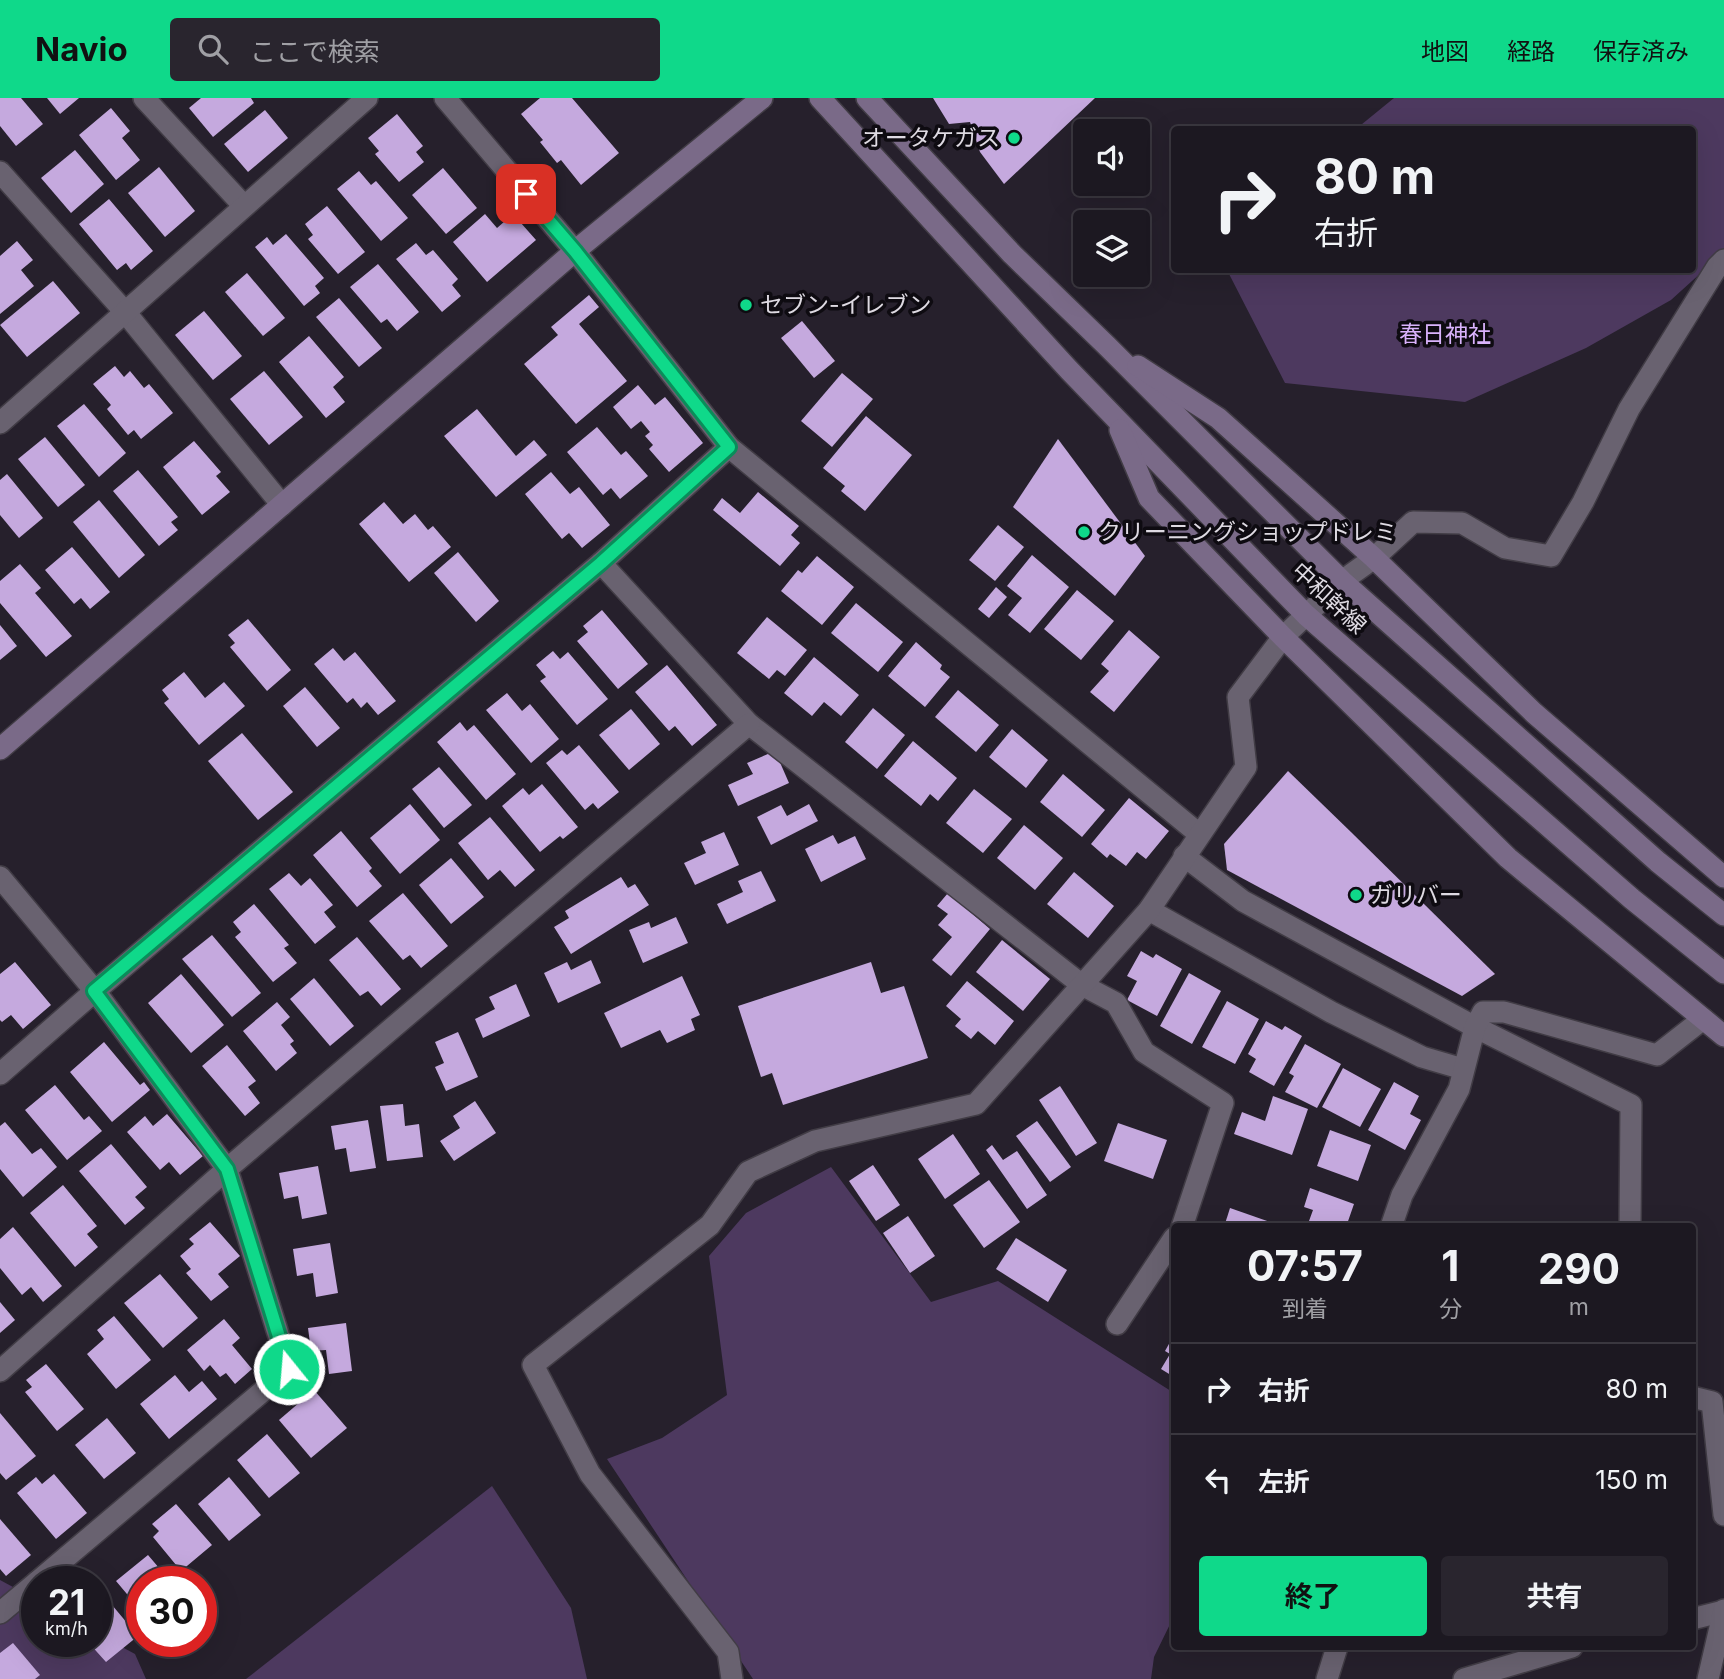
<!DOCTYPE html>
<html lang="ja">
<meta charset="utf-8">
<style>
:root{--surface:#1c1821;--page:#29252e;--text:#f1f3f6;--muted:#a0a0a5;--line:#3a373f;--accent:#0fd98a}
body{margin:0;font-family:Inter,"Noto Sans JP",sans-serif;background:var(--page);color:var(--text);height:100vh;display:flex;flex-direction:column;font-size:26px;white-space:nowrap}
*{box-sizing:border-box;margin:0}
p{font-size:23px;color:var(--muted)}
.icon{flex:none;width:38px;height:38px;fill:none;stroke:currentColor;stroke-width:2;stroke-linecap:round;stroke-linejoin:round}
.map{position:relative;flex:1;overflow:hidden}
.panel{position:absolute;left:1171px;top:1125px;width:525px;height:427px;display:flex;flex-direction:column;background:var(--surface);border-radius:7px;box-shadow:0 7px 28px #0002,0 0 0 2px var(--line)}
.panel>*{flex:none}
.guide{position:absolute;left:1171px;top:28px;width:525px;height:147px;border-radius:7px;box-shadow:0 7px 28px #0002,0 0 0 2px var(--line);background:#1c1821;color:var(--text);overflow:hidden}
.buttons{position:absolute;left:1073px;top:21px;display:grid;gap:14px}
.buttons a{display:grid;place-items:center;width:77px;height:77px;border-radius:7px;background:var(--surface);box-shadow:0 7px 28px #0002,0 0 0 2px var(--line);font-size:35px}
.speed{position:absolute;left:21px;top:1468px;display:flex;gap:14px;font-size:35px;font-weight:700;text-align:center}
.speed>*{display:grid;place-content:center;width:91px;height:91px;border-radius:50%;background:var(--surface);box-shadow:0 7px 28px #0002,0 0 0 2px var(--line);line-height:1}
.speed small{font-size:18px;font-weight:400}
.speed .limit{border:10px solid #d22;background:#fff;color:#111}
.pin{position:absolute;display:grid;place-items:center;width:60px;height:60px;color:#fff;margin:-30px;border-radius:14px;box-shadow:0 4px 10px #0006}
.me{position:absolute;width:77px;margin:-38px;rotate:343deg;stroke-linejoin:round;filter:drop-shadow(0 0 5px #0008)}
.turn{display:flex;align-items:center;gap:24px;height:147px;padding:0 28px;font-size:32px}
.turn .icon{width:91px;height:91px;stroke-width:2.5}
.turn b{display:block;font-size:49px;line-height:60px}
.eta{display:flex;justify-content:space-evenly;align-items:center;height:119px;text-align:center}
.eta b{font-size:42px;font-weight:700;line-height:49px}
.cta{display:flex;gap:14px;margin-top:auto;padding:14px 28px}
.cta a{flex:1;height:80px;border-radius:7px;background:var(--accent);color:#111;font-size:28px;font-weight:700;line-height:80px;text-align:center}
.cta a+a{background:var(--page);color:var(--text)}
ul{padding:0;list-style:none}
li{display:flex;align-items:center;gap:21px;height:91px;padding:0 28px;border-top:2px solid var(--line)}
li div{flex:1}
li b{display:block;font-size:26px}
li em{font-style:normal}
header{display:flex;align-items:center;gap:42px;box-sizing:border-box;height:98px;padding:0 35px;background:var(--accent);color:#111}
header strong{font-size:33px}
nav{display:flex;gap:38px;margin-inline-start:auto;font-size:24px}
.search{width:490px;height:63px;background:var(--page);display:flex;align-items:center;gap:18px;box-sizing:border-box;padding:0 24px;border-radius:7px;color:var(--muted);font-size:26px}
.map>svg:first-child{display:block}
.green{fill:#4d395f}
.building{fill:#c5a9de}
.lines{fill:none;stroke-linecap:round;stroke-linejoin:round}
.street-casing{stroke:#413c45;stroke-width:24}
.secondary-casing{stroke:#413c45;stroke-width:24}
.street{stroke:#696270;stroke-width:21}
.secondary{stroke:#7a6a88;stroke-width:21}
.route-casing{stroke:#0a8d5a;stroke-width:18}
.route{stroke:#0fd98a;stroke-width:12}
.poi-dot{fill:#0fd98a;stroke:#0e0b11;stroke-width:2.5}
.labels{text-anchor:middle;dominant-baseline:central;stroke-width:7;stroke-linejoin:round;paint-order:stroke}
.poi-label{font-size:23px;fill:#dedae2;stroke:#0e0b11;text-anchor:start}
.park-label{font-size:23px;fill:#d9b2fc;stroke:#0e0b11}
.street-label{font-size:23px;fill:#dedae2;stroke:#0e0b11}
</style>
<header>
<strong>Navio</strong>
<div class="search"><svg class="icon" aria-label="search" viewBox="0 0 24 24"><circle cx="10" cy="10" r="6"/><path d="M15 15l6 6"/></svg>ここで検索</div>
<nav><a>地図</a><a>経路</a><a>保存済み</a></nav>
</header>
<div class="map">
<svg width="1724" height="1581" viewBox="0 0 1724 1581">
<rect width="100%" height="100%" fill="#26202c"/>
<g class="green">
<polygon points="1394,0 1724,0 1724,154 1671,202 1586,250 1465,304 1285,285 1227,172 1692,172 1692,32 1356,31"/>
<polygon points="831,1069 931,1204 998,1183 1174,1295 1174,1518 1154,1559 1151,1581 753,1581 607,1361 662,1340 727,1297 709,1158 746,1115"/>
<polygon points="492,1388 571,1510 587,1581 246,1581"/>
<polygon points="0,1482 37,1502 37,1544 96,1544 96,1535 135,1556 146,1581 0,1581"/>
</g>
<g class="building">
<polygon points="0,0 21,0 43,26 16,48 0,28"/>
<polygon points="47,0 79,0 60,16"/>
<polygon points="201,0 251,0 254,5 213,39 189,10"/>
<polygon points="540,0 572,0 619,55 581,87 561,62 557,65 540,44 543,42 521,16"/>
<polygon points="933,0 1095,0 1004,86 980,54 970,24 949,26"/>
<polygon points="111,10 130,33 122,40 140,62 116,82 79,37"/>
<polygon points="265,12 288,40 248,74 224,46"/>
<polygon points="397,16 423,48 416,54 424,64 399,84 375,56 379,53 368,40"/>
<polygon points="75,52 104,86 71,115 41,80"/>
<polygon points="159,69 195,113 165,139 128,95"/>
<polygon points="443,70 477,110 446,136 412,97"/>
<polygon points="359,73 371,87 376,83 408,120 381,143 337,91"/>
<polygon points="109,101 153,153 131,172 126,165 117,172 79,126"/>
<polygon points="327,108 365,154 338,176 308,141 313,137 305,126"/>
<polygon points="485,116 497,130 513,116 536,142 487,184 453,144"/>
<polygon points="286,136 324,180 315,188 320,195 304,208 255,149 267,139 273,147"/>
<polygon points="17,143 33,162 21,172 34,188 0,216 0,158"/>
<polygon points="416,145 426,157 433,152 458,181 452,187 461,198 442,214 396,161"/>
<polygon points="378,166 419,214 397,233 387,221 381,225 350,189"/>
<polygon points="247,175 285,220 263,238 225,194"/>
<polygon points="53,183 80,215 27,259 0,227"/>
<polygon points="589,197 599,209 579,226 627,283 576,326 524,266 558,237 551,229"/>
<polygon points="339,200 382,250 359,269 316,219"/>
<polygon points="204,213 242,258 213,282 175,237"/>
<polygon points="802,223 835,263 814,280 781,240"/>
<polygon points="309,238 344,279 333,289 345,304 326,320 279,264"/>
<polygon points="115,268 124,279 130,273 144,290 149,286 173,315 141,341 134,332 128,337 107,311 111,307 93,286"/>
<polygon points="264,273 303,319 269,347 230,301"/>
<polygon points="842,275 873,301 832,349 801,323"/>
<polygon points="638,287 655,307 665,299 703,345 669,374 649,351 653,347 645,338 650,334 641,323 631,331 613,309"/>
<polygon points="84,306 126,355 99,379 57,328"/>
<polygon points="477,311 516,358 534,342 547,357 496,399 444,338"/>
<polygon points="866,318 912,357 865,413 841,393 845,388 823,370"/>
<polygon points="597,329 621,357 626,353 648,378 620,401 611,390 603,397 567,354"/>
<polygon points="45,339 85,387 58,409 18,361"/>
<polygon points="1058,341 1145,458 1115,498 1013,409"/>
<polygon points="194,343 221,374 216,378 230,394 202,417 163,369"/>
<polygon points="138,372 178,419 171,424 178,432 159,448 113,393"/>
<polygon points="551,374 570,396 579,389 610,427 582,450 569,435 562,441 525,396"/>
<polygon points="7,376 43,420 19,440 0,417 0,382"/>
<polygon points="758,394 799,428 791,437 800,445 780,468 713,412 722,400 740,415"/>
<polygon points="99,402 145,457 119,480 73,424"/>
<polygon points="384,404 403,426 415,416 428,432 433,428 451,449 409,484 359,426"/>
<polygon points="998,427 1024,449 995,483 969,462"/>
<polygon points="72,449 110,494 90,511 81,500 74,506 45,472"/>
<polygon points="458,454 499,503 476,524 434,475"/>
<polygon points="1032,457 1069,489 1030,535 1008,517 1022,500 1007,488"/>
<polygon points="817,458 854,489 822,527 781,493 798,472 802,475"/>
<polygon points="20,466 41,490 35,495 72,538 46,559 0,505 0,483"/>
<polygon points="996,489 1007,499 989,520 978,511"/>
<polygon points="1077,492 1114,523 1081,562 1044,531"/>
<polygon points="856,505 903,544 878,574 831,535"/>
<polygon points="602,512 648,566 618,591 577,543 588,534 583,528"/>
<polygon points="767,519 807,552 785,578 777,572 769,581 737,555"/>
<polygon points="248,521 291,572 267,593 230,549 235,545 228,537"/>
<polygon points="0,527 17,548 0,562"/>
<polygon points="1129,532 1160,559 1114,614 1090,594 1109,573 1101,566"/>
<polygon points="916,544 942,567 940,571 950,579 925,609 888,578"/>
<polygon points="333,550 344,563 355,554 396,603 378,617 367,604 361,610 353,600 347,605 314,566"/>
<polygon points="553,553 560,561 568,554 608,601 577,627 540,583 546,579 536,567"/>
<polygon points="814,559 859,597 841,618 824,604 812,618 784,595"/>
<polygon points="667,567 717,627 692,648 675,628 669,633 635,594"/>
<polygon points="184,574 205,600 224,584 245,608 199,647 164,605 169,601 162,592"/>
<polygon points="305,589 340,630 317,649 283,608"/>
<polygon points="958,592 999,627 976,654 935,619"/>
<polygon points="507,595 522,613 530,606 559,641 531,665 486,612"/>
<polygon points="873,610 905,637 877,671 845,644"/>
<polygon points="631,611 660,646 629,672 599,637"/>
<polygon points="460,624 467,633 474,627 516,676 486,702 437,644"/>
<polygon points="1012,631 1048,662 1026,690 989,659"/>
<polygon points="242,635 293,694 258,722 208,663"/>
<polygon points="913,643 957,680 938,703 930,696 921,708 884,678"/>
<polygon points="579,647 619,694 598,711 593,705 585,712 546,665 562,652 567,657"/>
<polygon points="775,653 789,685 738,708 728,687 753,676 747,665"/>
<polygon points="439,669 472,707 444,730 412,691"/>
<polygon points="1288,673 1352,735 1495,876 1462,898 1227,772 1224,746"/>
<polygon points="1063,676 1105,712 1082,739 1040,704"/>
<polygon points="542,686 578,729 563,741 560,738 540,754 502,708 523,690 529,697"/>
<polygon points="974,691 1012,721 983,755 946,725"/>
<polygon points="1129,700 1169,733 1146,761 1137,754 1126,768 1110,756 1107,760 1091,746"/>
<polygon points="410,706 440,742 400,776 370,740"/>
<polygon points="809,706 818,723 771,747 757,719 781,707 787,718"/>
<polygon points="490,719 535,772 515,789 500,772 488,782 458,745"/>
<polygon points="1024,727 1063,760 1035,792 997,760"/>
<polygon points="341,733 372,770 369,773 382,788 357,809 313,757"/>
<polygon points="724,734 739,767 695,787 684,765 706,755 701,744"/>
<polygon points="833,737 838,746 855,738 866,761 821,784 805,751"/>
<polygon points="451,760 484,799 451,826 419,787"/>
<polygon points="761,773 776,803 727,826 717,806 743,794 738,783"/>
<polygon points="1074,774 1114,808 1088,840 1047,806"/>
<polygon points="289,775 301,788 310,780 333,807 324,814 336,829 315,846 269,791"/>
<polygon points="621,779 628,790 635,786 649,807 571,856 554,829 569,820 565,813"/>
<polygon points="403,795 448,848 421,870 410,857 403,862 369,823"/>
<polygon points="948,795 990,831 951,878 932,862 952,839 938,827 948,816 937,808"/>
<polygon points="254,806 289,847 284,850 297,865 273,884 235,839 241,834 233,824"/>
<polygon points="676,819 688,845 643,865 629,832 649,824 651,830"/>
<polygon points="212,837 261,895 232,919 182,861"/>
<polygon points="357,839 401,891 381,908 368,893 360,898 329,862"/>
<polygon points="1002,842 1050,881 1023,913 976,874"/>
<polygon points="1141,853 1153,860 1156,856 1182,871 1157,918 1127,902 1137,883 1127,878"/>
<polygon points="591,862 601,885 558,905 544,875 567,864 571,872"/>
<polygon points="15,864 51,907 23,931 11,917 2,924 0,922 0,876"/>
<polygon points="871,864 881,895 904,888 928,960 783,1007 772,975 761,979 738,908"/>
<polygon points="1189,875 1221,893 1192,946 1160,928"/>
<polygon points="181,876 224,927 191,955 148,905"/>
<polygon points="682,878 700,917 691,921 695,932 667,945 660,932 621,950 604,915"/>
<polygon points="314,880 354,928 330,948 290,901"/>
<polygon points="967,883 1014,923 995,947 978,933 971,941 955,928 961,921 946,908"/>
<polygon points="516,886 530,918 483,940 475,921 495,911 489,899"/>
<polygon points="1227,903 1259,921 1235,966 1202,949"/>
<polygon points="277,904 290,919 281,927 294,943 290,946 297,955 276,973 243,933"/>
<polygon points="1266,923 1282,932 1285,928 1302,938 1274,988 1249,974 1256,961 1248,956"/>
<polygon points="458,934 478,979 446,993 435,969 444,965 435,944"/>
<polygon points="104,944 140,987 144,984 150,992 112,1024 70,974"/>
<polygon points="1305,946 1341,966 1317,1010 1285,994 1294,978 1289,975"/>
<polygon points="227,947 256,983 248,989 260,1005 245,1018 202,968"/>
<polygon points="1343,970 1381,991 1360,1029 1322,1009"/>
<polygon points="1394,984 1419,998 1410,1016 1421,1022 1405,1052 1368,1032"/>
<polygon points="55,987 84,1022 89,1018 102,1033 67,1062 25,1012"/>
<polygon points="1060,988 1097,1045 1076,1058 1039,1002"/>
<polygon points="1273,998 1308,1011 1292,1057 1234,1036 1242,1014 1265,1023"/>
<polygon points="475,1003 496,1035 454,1063 440,1043 460,1030 453,1018"/>
<polygon points="403,1006 405,1028 419,1026 423,1059 387,1063 380,1008"/>
<polygon points="167,1016 203,1058 180,1077 169,1064 160,1072 127,1034 145,1018 153,1028"/>
<polygon points="368,1022 376,1070 350,1074 346,1050 335,1052 331,1028"/>
<polygon points="1037,1023 1071,1069 1050,1084 1016,1038"/>
<polygon points="5,1024 32,1056 41,1050 57,1069 23,1099 0,1071 0,1028"/>
<polygon points="1118,1025 1167,1042 1153,1081 1104,1063"/>
<polygon points="1330,1032 1371,1047 1358,1083 1317,1068"/>
<polygon points="953,1036 980,1076 945,1101 918,1061"/>
<polygon points="111,1046 147,1089 135,1099 145,1110 125,1127 79,1073"/>
<polygon points="992,1047 1003,1062 1017,1053 1047,1097 1027,1111 986,1052"/>
<polygon points="873,1067 900,1107 876,1123 849,1083"/>
<polygon points="318,1068 327,1116 302,1121 298,1098 284,1101 279,1075"/>
<polygon points="989,1082 1020,1124 984,1150 953,1107"/>
<polygon points="63,1087 97,1128 87,1136 98,1149 75,1169 30,1115"/>
<polygon points="1310,1090 1354,1106 1346,1129 1324,1129 1309,1123 1313,1112 1304,1109"/>
<polygon points="1230,1110 1270,1124 1268,1129 1224,1129"/>
<polygon points="908,1118 935,1158 910,1175 883,1135"/>
<polygon points="210,1124 240,1158 218,1176 229,1189 211,1203 186,1175 191,1171 180,1158 194,1146 189,1141"/>
<polygon points="13,1129 62,1188 43,1204 31,1189 22,1197 0,1170 0,1141"/>
<polygon points="1016,1140 1067,1172 1048,1204 996,1171"/>
<polygon points="330,1145 338,1195 316,1199 313,1175 297,1178 293,1151"/>
<polygon points="160,1176 198,1220 163,1250 124,1205"/>
<polygon points="0,1204 15,1222 0,1235"/>
<polygon points="114,1218 151,1262 116,1291 87,1256 104,1241 97,1232"/>
<polygon points="224,1221 240,1240 232,1247 252,1271 235,1286 226,1275 220,1279 210,1267 204,1273 187,1252"/>
<polygon points="346,1225 352,1273 329,1276 326,1252 311,1253 308,1230"/>
<polygon points="1174,1237 1174,1279 1161,1271 1170,1256 1165,1253"/>
<polygon points="46,1266 84,1311 57,1333 25,1294 32,1289 26,1282"/>
<polygon points="175,1277 189,1294 202,1283 217,1301 169,1341 140,1306"/>
<polygon points="314,1292 347,1330 311,1360 279,1322"/>
<polygon points="0,1315 36,1358 6,1382 0,1375"/>
<polygon points="107,1320 136,1355 104,1381 75,1347"/>
<polygon points="267,1336 300,1375 269,1400 237,1362"/>
<polygon points="54,1376 87,1415 56,1441 17,1395 36,1379 42,1386"/>
<polygon points="229,1379 261,1417 229,1443 198,1406"/>
<polygon points="176,1406 212,1447 181,1473 153,1439 159,1433 152,1426"/>
<polygon points="0,1421 31,1457 6,1478 0,1471"/>
<polygon points="148,1457 171,1484 142,1484 142,1514 116,1483"/>
<polygon points="107,1501 138,1538 106,1564 88,1544 96,1544 96,1510"/>
<polygon points="13,1545 40,1577 35,1581 0,1581 0,1555"/>
</g>
<g class="lines">
<g class="street-casing">
<g id="street">
<polyline points="144,0 244,108"/>
<polyline points="445,0 575,153 729,349 1199,736"/>
<polyline points="0,74 125,214 282,407"/>
<polyline points="0,325 367,0"/>
<polyline points="601,465 749,626 1082,887 1116,905 1144,954 1223,1005 1182,1129"/>
<polyline points="1184,758 1243,803 1475,929 1631,1007 1630,1129"/>
<polyline points="0,779 95,893 227,1071 289,1271 37,1484"/>
<polyline points="1149,812 1331,914 1422,959 1463,971"/>
<polyline points="0,976 95,893 601,465 729,349"/>
<polyline points="1391,1129 1402,1097 1459,991 1475,929 1483,914 1504,914 1657,957 1703,921"/>
<polyline points="1117,1226 1174,1140"/>
<polyline points="0,1273 227,1071 749,626"/>
<polyline points="1692,1299 1712,1304 1724,1417"/>
<polyline points="0,1515 37,1484"/>
<polyline points="1692,1521 1724,1513"/>
<polyline points="732,1581 728,1554 590,1376 533,1267 710,1127 748,1074 815,1043 976,1006 1149,812 1246,669 1238,599 1283,539 1342,483 1374,460 1413,424 1462,425 1505,450 1551,458 1583,404 1629,311 1717,169 1724,162"/>
<polyline points="1327,1581 1337,1549"/>
<polyline points="1464,1581 1572,1549"/>
<polyline points="1708,1581 1724,1512"/>
</g>
</g>
<g class="secondary-casing">
<g id="secondary">
<polyline points="820,0 1069,272 1306,517 1632,801 1724,875"/>
<polyline points="867,0 1012,156 1107,248 1342,483 1658,764 1724,817"/>
<polyline points="1138,268 1218,320 1374,460 1534,615 1724,779"/>
<polyline points="1120,332 1149,400 1283,539 1508,760 1724,938"/>
<polyline points="0,651 575,153 762,0"/>
</g>
</g>
<use href="#street" class="street"/>
<use href="#secondary" class="secondary"/>
</g>
<g class="lines">
<g class="route-casing">
<polyline id="route" points="289,1271 227,1071 94,893 601,465 729,349 575,153 526,96"/>
</g>
<use href="#route" class="route"/>
</g>
<g class="poi-dot">
<circle cx="1014" cy="40" r="7"/>
<circle cx="746" cy="207" r="7"/>
<circle cx="1084" cy="434" r="7"/>
<circle cx="1356" cy="797" r="7"/>
</g>
<g class="labels">
<g class="poi-label">
<text x="1000" y="40" text-anchor="end">オータケガス</text>
<text x="760" y="207">セブン-イレブン</text>
<text x="1098" y="434">クリーニングショップドレミ</text>
<text x="1370" y="797">ガリバー</text>
</g>
<g class="park-label">
<text x="1445" y="236">春日神社</text>
</g>
<g class="street-label">
<text transform="translate(1329 500) rotate(43)">中和幹線</text>
</g>
</g>
</svg>
<div class="buttons">
<a><svg class="icon" aria-label="sound" viewBox="0 0 24 24"><path d="M4 9h4l5-4v14l-5-4H4zM17 9q2 3 0 6"/></svg></a>
<a><svg class="icon" aria-label="layers" viewBox="0 0 24 24"><path d="M12 4l9 5-9 5-9-5zM3 14l9 5 9-5"/></svg></a>
</div>
<div class="speed"><div>21<small>km/h</small></div><div class="limit">30</div></div>
<div class="pin" style="left:526px;top:96px;background:#d93025"><svg class="icon" aria-label="arrive" viewBox="0 0 24 24"><path d="M6 21V4h12l-3 4 3 4H6"/></svg></div>
<svg class="me" style="left:289px;top:1271px" viewBox="-20 -20 40 40"><circle r="17" fill="#0fd98a" stroke="#fff" stroke-width="3"/><path d="M0-11L8 9 0 5-8 9z" fill="#fff"/></svg>
<div class="guide">
<div class="turn"><svg class="icon" aria-label="right" viewBox="0 0 24 24"><path d="M7 20v-9h11M14 6l5 5-5 5"/></svg><div><b>80 m</b>右折</div></div>
</div>
<section class="panel">
<div class="eta">
<div><b>07:57</b><p>到着</p></div>
<div><b>1</b><p>分</p></div>
<div><b>290</b><p>m</p></div>
</div>
<ul>
<li><svg class="icon" aria-label="right" viewBox="0 0 24 24"><path d="M7 20v-9h11M14 6l5 5-5 5"/></svg><div><b>右折</b></div><em>80 m</em></li>
<li><svg class="icon" aria-label="left" viewBox="0 0 24 24"><path d="M17 20v-9H6M10 6l-5 5 5 5"/></svg><div><b>左折</b></div><em>150 m</em></li>
</ul>
<div class="cta"><a>終了</a><a>共有</a></div>
</section>
</div>
